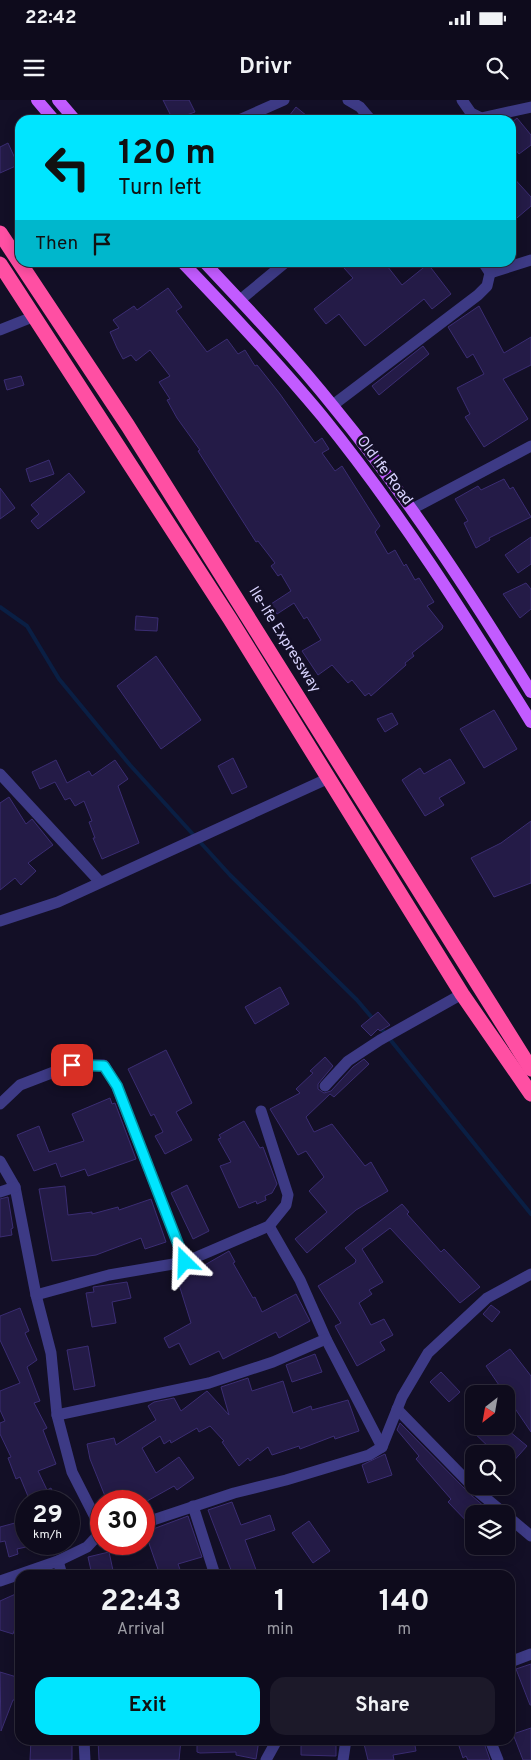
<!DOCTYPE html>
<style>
:root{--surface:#0e0b1c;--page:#1c1929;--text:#f1f3f6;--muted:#9b9ba3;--line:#2e2b3b;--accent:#00e5ff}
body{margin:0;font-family:Overpass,sans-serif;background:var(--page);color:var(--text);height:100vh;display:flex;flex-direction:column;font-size:19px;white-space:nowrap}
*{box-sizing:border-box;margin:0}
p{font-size:16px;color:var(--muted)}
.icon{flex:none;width:28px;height:28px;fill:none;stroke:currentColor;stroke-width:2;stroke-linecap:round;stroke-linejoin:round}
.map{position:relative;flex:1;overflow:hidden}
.sheet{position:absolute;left:15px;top:1470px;width:500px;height:175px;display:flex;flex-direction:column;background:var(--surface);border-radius:15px;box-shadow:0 2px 12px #0003,0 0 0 1px var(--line)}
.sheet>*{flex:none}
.top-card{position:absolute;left:15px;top:15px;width:501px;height:152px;border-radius:15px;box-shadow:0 2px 12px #0003,0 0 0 1px var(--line);background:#00e5ff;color:#111;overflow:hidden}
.needle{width:32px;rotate:211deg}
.controls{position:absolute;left:465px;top:1285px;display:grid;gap:10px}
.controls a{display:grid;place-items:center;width:50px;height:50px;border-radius:10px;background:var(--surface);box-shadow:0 2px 12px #0003,0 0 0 1px var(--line);font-size:25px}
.speed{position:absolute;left:15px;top:1390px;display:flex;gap:10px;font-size:25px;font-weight:700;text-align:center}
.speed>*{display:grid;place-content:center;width:65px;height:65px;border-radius:50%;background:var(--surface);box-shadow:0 2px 12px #0003,0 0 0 1px var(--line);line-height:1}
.speed small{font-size:12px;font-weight:400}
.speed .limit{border:8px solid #d22;background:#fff;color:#111}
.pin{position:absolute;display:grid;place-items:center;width:42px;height:42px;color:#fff;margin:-21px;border-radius:10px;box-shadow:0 2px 8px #0006}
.me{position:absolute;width:55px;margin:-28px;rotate:338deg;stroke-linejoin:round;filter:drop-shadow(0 0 4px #0008)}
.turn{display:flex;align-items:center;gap:18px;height:105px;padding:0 20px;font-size:22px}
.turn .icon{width:65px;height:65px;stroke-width:2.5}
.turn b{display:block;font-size:35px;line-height:42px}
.then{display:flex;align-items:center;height:48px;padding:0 20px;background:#0003;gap:10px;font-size:19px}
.eta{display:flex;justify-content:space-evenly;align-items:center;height:85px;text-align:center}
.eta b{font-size:30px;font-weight:700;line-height:35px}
.action{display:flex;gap:10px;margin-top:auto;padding:10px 20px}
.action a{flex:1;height:58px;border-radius:15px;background:var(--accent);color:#111;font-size:20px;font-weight:700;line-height:58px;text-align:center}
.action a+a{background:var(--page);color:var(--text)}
.status{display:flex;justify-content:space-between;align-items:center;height:35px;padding:0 25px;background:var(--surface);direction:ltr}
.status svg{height:14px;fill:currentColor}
header{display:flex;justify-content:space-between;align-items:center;height:65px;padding:0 20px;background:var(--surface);font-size:22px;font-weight:700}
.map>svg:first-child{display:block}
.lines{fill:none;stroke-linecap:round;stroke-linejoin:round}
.stream{stroke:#0a1f44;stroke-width:4}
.building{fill:#241b47;stroke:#3b2d73}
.street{stroke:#3d3a85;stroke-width:11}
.primary{stroke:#c25bff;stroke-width:12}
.highway{stroke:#ff4fa3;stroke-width:15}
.route-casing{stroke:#0095a6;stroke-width:12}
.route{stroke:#00e5ff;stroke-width:9}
.labels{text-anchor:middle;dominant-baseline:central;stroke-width:5;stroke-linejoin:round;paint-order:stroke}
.street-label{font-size:15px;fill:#d9d4ff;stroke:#130f26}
</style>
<div class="status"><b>22:42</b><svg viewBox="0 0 49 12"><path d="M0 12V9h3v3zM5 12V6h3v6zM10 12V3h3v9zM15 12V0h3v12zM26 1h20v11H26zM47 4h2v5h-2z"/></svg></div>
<header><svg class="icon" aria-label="menu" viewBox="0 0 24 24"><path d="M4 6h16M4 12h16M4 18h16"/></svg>Drivr<svg class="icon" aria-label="search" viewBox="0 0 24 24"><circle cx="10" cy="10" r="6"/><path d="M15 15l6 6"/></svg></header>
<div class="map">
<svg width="531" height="1660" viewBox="0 0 531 1660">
<rect width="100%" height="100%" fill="#130f26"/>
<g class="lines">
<g class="stream">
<polyline points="0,507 27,526 59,579 130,665 230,775 357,900 374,920"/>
<polyline points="380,927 531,1114"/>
</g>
</g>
<g class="building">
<polygon points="163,0 189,0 195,12 173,20"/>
<polygon points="296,7 312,20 286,20"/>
<polygon points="517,18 531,35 531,45 519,54 511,44 511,23"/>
<polygon points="8,43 18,65 0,73 0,47"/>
<polygon points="511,75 531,97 531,106 511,123"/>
<polygon points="350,162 384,162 402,185 428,164 451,194 432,209 424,199 365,246 339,214 326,224 314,209 353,178 344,168"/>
<polygon points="168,188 182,207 176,211 207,252 227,239 238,254 245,250 255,266 257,265 280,294 315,343 322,338 329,349 322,353 335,371 342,366 380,426 375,432 388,454 395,450 404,466 406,464 415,480 419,478 434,502 427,506 443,526 442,529 412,553 414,556 405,563 406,565 371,596 369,593 365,596 352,580 348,583 332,565 318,575 302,551 321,540 307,517 304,519 294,503 277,514 271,504 291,491 281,474 278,476 271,466 275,463 258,441 256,442 198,351 200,350 177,318 167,300 170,299 159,282 170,276 150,250 136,261 131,255 123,259 117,248 110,232 119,228 113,220 134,206 137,210"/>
<polygon points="479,206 504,253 531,237 531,265 503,279 528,319 484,347 465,317 470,314 457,288 484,274 473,254 467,258 448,227"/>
<polygon points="423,246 429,254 379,295 372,286"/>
<polygon points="21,276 24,285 7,290 4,280"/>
<polygon points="49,360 54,374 30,382 26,369"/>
<polygon points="69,373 85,392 38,429 31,421 39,414 31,405"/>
<polygon points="504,379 510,389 513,387 531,417 489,438 490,440 476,448 464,423 468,421 455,399 478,386 481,390"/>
<polygon points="0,388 15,408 0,419"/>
<polygon points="531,437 531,464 518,473 505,455"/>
<polygon points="526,483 531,489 531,509 520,518 503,494"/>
<polygon points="136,516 158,518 157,531 135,530"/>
<polygon points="156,556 201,620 161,649 117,586"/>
<polygon points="494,610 517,649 484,668 460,629"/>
<polygon points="392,613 398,624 385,632 377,619"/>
<polygon points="233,658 247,687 232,694 218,666"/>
<polygon points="450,659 465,683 439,698 444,705 425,716 402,680 420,668 424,674"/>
<polygon points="56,660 67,683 89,671 92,676 115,660 128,679 118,686 139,743 102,759 93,738 95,738 89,722 92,721 84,701 75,706 70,698 65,700 55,682 40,689 32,672"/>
<polygon points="9,697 26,724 32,719 53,745 28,763 36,771 21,785 15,778 0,790 0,703"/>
<polygon points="531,721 531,783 494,797 471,758 501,743"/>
<polygon points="280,887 289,904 255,924 245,907"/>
<polygon points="378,912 390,925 380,931 378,929 371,936 361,926"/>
<polygon points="166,950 192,1003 176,1012 192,1040 165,1054 155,1036 163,1032 154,1014 151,1016 128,969"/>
<polygon points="325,957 333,966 318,984 318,989 324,993 331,991 353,967 364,959 369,964 334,997 330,994 306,1017 314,1032 332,1024 365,1066 371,1062 388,1091 356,1110 307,1153 295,1139 327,1112 309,1091 324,1077 306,1051 298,1055 270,1009 300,993 296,989 313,973 310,971"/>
<polygon points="110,998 112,1004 115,1003 136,1059 88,1076 85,1069 61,1077 56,1063 34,1071 17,1035 39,1026 49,1052 84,1041 72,1014"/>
<polygon points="244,1021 260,1048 263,1047 277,1084 272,1093 265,1096 266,1100 257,1104 256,1101 239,1108 220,1066 231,1062 218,1039 221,1038 219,1035"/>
<polygon points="187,1085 209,1131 193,1139 171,1093"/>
<polygon points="65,1086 68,1115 92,1112 92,1114 118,1107 119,1110 151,1099 166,1142 145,1149 141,1138 96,1155 52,1161 39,1089"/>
<polygon points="8,1097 13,1128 11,1129 12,1135 0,1137 0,1099"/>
<polygon points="402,1104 409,1112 407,1114 441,1152 444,1149 480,1187 460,1203 390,1128 362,1149 383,1182 369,1190 372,1194 359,1203 371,1225 384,1219 393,1235 380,1242 385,1250 357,1266 335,1226 341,1223 318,1186 355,1163 356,1160 345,1148"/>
<polygon points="229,1151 235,1162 233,1163 253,1198 255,1197 262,1212 296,1194 310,1221 279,1238 276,1232 223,1259 219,1251 190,1265 179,1243 169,1248 164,1238 191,1223 176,1175 196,1168 196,1170"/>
<polygon points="127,1182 131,1198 112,1202 116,1223 92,1227 86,1193 94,1192 93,1187"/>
<polygon points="491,1205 500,1212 492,1222 483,1214"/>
<polygon points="20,1208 29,1231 25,1233 37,1260 27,1267 40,1301 34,1303 47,1328 43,1330 56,1364 38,1371 47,1390 51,1388 56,1401 30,1401 20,1377 16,1379 8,1358 11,1357 0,1334 0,1323 5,1321 0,1310 0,1291 20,1283 0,1240 0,1216"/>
<polygon points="88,1246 95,1286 74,1290 67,1250"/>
<polygon points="510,1249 531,1276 531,1332 486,1266"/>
<polygon points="315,1254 322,1272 292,1282 286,1265"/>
<polygon points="441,1272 460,1292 449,1302 430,1282"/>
<polygon points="248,1278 252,1291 283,1281 293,1313 311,1306 312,1310 348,1300 359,1331 335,1339 334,1336 300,1349 299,1346 272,1355 268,1347 250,1361 248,1358 239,1366 222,1342 224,1341 210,1326 199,1332 197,1328 171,1343 170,1340 164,1344 160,1336 142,1348 156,1373 179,1357 194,1378 177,1390 174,1386 147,1401 107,1401 90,1359 87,1344 114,1338 116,1345 156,1320 148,1306 154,1302 174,1298 181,1311 207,1291 229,1315 221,1287"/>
<polygon points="400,1323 471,1395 493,1414 474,1414 474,1429 448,1402 451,1399 416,1359 419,1356 397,1330"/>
<polygon points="467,1326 503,1326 527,1346 511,1364 506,1359 506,1354 496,1354"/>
<polygon points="385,1354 392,1375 368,1383 362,1365"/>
<polygon points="232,1402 241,1425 270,1415 275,1430 245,1440 258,1475 233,1475 208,1410"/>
<polygon points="188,1416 202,1457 178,1464 182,1475 160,1475 145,1432"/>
<polygon points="26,1420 26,1447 17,1449 18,1454 9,1457 5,1441 0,1442 0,1427"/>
<polygon points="309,1421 330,1451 313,1463 292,1433"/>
<polygon points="109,1452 114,1475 92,1475 88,1457"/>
<polygon points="20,1492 20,1514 13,1534 0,1530 0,1501"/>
<polygon points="531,1564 531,1605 530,1605 516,1569"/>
<polygon points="0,1572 20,1578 16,1600 13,1600 1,1631"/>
<polygon points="531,1628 531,1660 523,1660 513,1634"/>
<polygon points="31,1640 72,1640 72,1660 30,1660"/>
<polygon points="98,1640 181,1640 179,1660 99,1660"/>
<polygon points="197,1640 259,1640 256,1659 236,1655 236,1652 200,1653 197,1652"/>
<polygon points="301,1640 336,1640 336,1656 301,1655"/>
<polygon points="363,1640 414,1640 416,1651 393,1655 394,1660 368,1660"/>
<polygon points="473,1640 483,1640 490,1660 468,1660 466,1656 463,1658 459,1646"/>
</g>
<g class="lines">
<g class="street">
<polyline points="348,0 360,7 371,20"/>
<polyline points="462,0 471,13 481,18 531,7"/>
<polyline points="239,20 284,0"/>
<polyline points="490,173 531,160"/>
<polyline points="240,200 286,162"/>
<polyline points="0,230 35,216"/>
<polyline points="333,305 478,195 487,186 490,173 483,162"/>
<polyline points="412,409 531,346"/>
<polyline points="0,674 100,782"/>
<polyline points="0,821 58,802 329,678"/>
<polyline points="325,986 348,961 380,940 462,894"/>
<polyline points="0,1004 20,985 72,965 104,965 117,987 185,1162"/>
<polyline points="0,1061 15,1087 36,1195 51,1253 57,1315 72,1372 101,1429"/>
<polyline points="0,1092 15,1087"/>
<polyline points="269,1126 300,1180 326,1239 382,1347"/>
<polyline points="36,1195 109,1175 185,1162 269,1126 286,1105 288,1095 261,1011"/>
<polyline points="397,1309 476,1390 505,1414"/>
<polyline points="57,1315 209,1283 273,1262 326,1239"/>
<polyline points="193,1406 215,1475"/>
<polyline points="506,1415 531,1436"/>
<polyline points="144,1423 234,1393 286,1380 369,1355 382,1347 402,1297 428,1253 487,1198 531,1174"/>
<polyline points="58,1461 62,1475"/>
<polyline points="0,1481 58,1461 87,1447 101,1432"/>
<polyline points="510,1562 531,1554"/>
<polyline points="84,1640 85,1660"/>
<polyline points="490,1640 498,1660"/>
<polyline points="266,1660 277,1640"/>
<polyline points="343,1660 346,1640"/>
</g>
<g class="primary">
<polyline points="37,0 54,20"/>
<polyline points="58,0 75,20"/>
<path d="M182 162C230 212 278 263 322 316 400 412 466 517 531 622"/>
<path d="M204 162C248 209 293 256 333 306 407 396 470 493 531 592"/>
</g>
<g class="highway">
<polyline points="0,133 128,326 531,969"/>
<polyline points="0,164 230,519 462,894 531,994"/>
</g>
</g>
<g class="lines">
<g class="route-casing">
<polyline id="route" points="72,965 104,966 117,986 185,1162"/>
</g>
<use href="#route" class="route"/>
</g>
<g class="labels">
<g class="street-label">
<text transform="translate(384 371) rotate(53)">Old Ife Road</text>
<text transform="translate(284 540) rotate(58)">Ile-Ife Expressway</text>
</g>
</g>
</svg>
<div class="controls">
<a><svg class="needle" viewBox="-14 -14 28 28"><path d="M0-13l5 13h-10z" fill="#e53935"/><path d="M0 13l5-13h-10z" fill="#9b9ba3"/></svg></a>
<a><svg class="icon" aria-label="search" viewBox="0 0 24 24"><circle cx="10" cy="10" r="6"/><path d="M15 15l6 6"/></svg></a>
<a><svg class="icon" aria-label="layers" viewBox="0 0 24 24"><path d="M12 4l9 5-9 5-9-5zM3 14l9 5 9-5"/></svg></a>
</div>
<div class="speed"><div>29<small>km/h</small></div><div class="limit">30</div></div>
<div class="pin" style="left:72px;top:965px;background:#d93025"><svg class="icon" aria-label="arrive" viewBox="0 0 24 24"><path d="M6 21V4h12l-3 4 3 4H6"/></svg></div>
<svg class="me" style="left:185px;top:1162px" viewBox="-20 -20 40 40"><path d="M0-17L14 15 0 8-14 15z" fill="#00e5ff" stroke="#fff" stroke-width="4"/></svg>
<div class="top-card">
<div class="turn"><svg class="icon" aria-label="left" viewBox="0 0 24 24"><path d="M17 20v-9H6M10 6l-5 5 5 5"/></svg><div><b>120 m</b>Turn left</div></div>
<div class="then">Then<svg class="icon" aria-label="arrive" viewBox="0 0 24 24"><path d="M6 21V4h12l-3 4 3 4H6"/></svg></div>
</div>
<section class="sheet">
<div class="eta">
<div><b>22:43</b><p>Arrival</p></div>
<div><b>1</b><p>min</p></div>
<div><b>140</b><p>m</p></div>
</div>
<div class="action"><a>Exit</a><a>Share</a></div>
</section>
</div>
